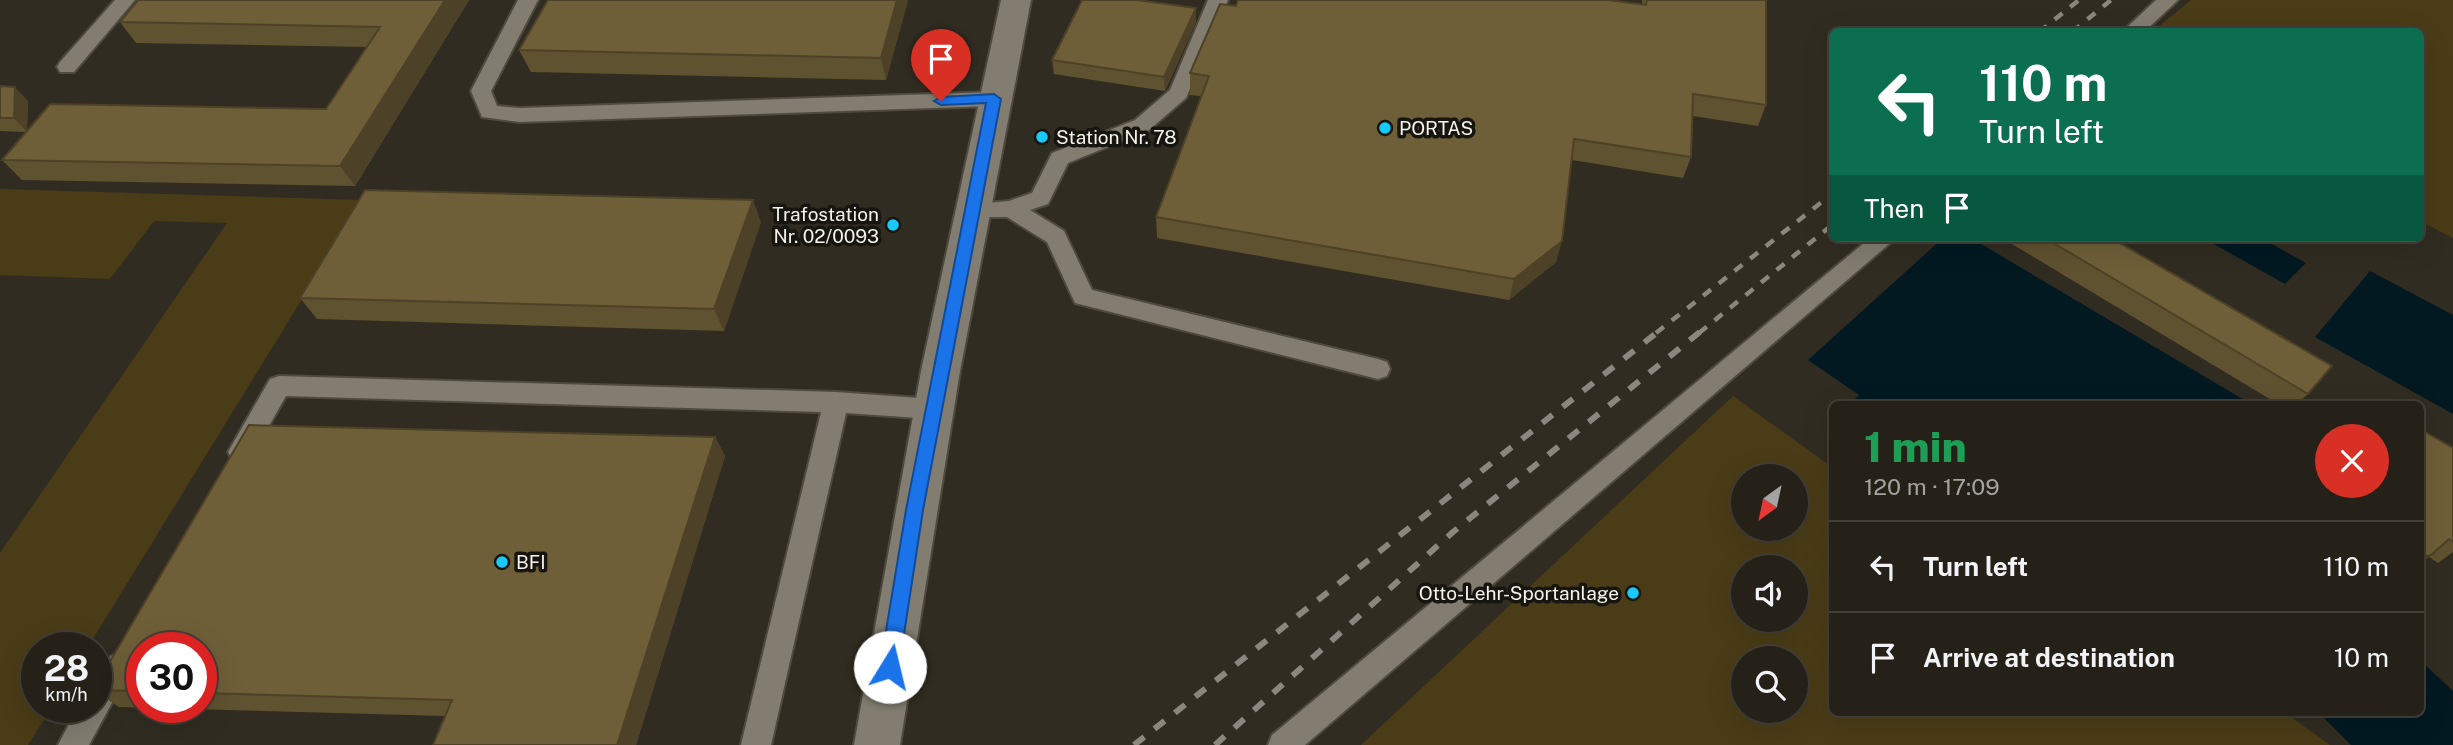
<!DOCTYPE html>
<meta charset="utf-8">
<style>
:root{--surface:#252119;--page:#2d2922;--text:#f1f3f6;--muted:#a3a3a2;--line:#423e38}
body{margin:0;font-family:"Public Sans",sans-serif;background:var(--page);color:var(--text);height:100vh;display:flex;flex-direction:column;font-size:26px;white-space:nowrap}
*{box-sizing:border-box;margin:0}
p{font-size:23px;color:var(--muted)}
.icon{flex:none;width:38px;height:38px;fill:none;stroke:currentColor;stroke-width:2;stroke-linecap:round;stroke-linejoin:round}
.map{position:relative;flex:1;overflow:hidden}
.drawer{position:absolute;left:1829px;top:401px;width:595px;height:315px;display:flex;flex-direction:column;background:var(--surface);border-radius:10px;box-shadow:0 7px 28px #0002,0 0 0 2px var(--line)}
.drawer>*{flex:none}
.hud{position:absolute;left:1829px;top:28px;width:595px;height:214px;border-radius:10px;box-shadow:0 7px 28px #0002,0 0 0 2px var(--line);background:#0b6e4f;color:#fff;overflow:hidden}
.needle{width:46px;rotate:213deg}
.tools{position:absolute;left:1731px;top:464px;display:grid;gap:14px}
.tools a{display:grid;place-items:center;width:77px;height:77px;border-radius:50%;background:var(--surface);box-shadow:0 7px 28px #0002,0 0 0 2px var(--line);font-size:35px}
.speed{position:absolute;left:21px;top:632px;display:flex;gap:14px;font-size:35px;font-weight:700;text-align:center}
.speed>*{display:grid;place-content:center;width:91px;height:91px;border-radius:50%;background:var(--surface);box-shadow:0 7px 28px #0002,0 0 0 2px var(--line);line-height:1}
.speed small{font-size:18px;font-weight:400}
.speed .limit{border:10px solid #d22;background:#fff;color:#111}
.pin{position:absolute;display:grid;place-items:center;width:60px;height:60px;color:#fff;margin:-72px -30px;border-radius:50% 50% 50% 0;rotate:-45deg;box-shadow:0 0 7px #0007}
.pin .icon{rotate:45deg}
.me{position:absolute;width:77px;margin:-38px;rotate:9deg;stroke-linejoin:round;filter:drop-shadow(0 0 5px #0008)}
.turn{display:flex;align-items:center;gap:24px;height:147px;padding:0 35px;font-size:32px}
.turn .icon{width:91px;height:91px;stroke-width:2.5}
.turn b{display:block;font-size:49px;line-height:60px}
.then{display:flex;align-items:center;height:66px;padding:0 35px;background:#0003;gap:14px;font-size:26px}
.round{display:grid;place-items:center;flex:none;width:74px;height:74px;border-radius:37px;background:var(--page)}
.head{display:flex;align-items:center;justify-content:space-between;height:119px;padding:0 35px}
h1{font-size:42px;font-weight:800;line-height:52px;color:#1e9e55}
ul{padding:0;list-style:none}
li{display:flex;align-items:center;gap:21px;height:91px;padding:0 35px;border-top:2px solid var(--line)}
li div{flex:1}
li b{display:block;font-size:26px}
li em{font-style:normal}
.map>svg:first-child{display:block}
.green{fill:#4a3c16;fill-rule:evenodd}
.water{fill:#021922}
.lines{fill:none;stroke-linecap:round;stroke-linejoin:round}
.service-casing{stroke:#4e4a40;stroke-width:4}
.minor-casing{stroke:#4e4a40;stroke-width:4}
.service{fill:#827d70;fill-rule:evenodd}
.minor{fill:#827d70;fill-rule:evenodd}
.rail-far1{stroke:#8b877e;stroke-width:4.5;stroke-dasharray:10 10;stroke-linecap:butt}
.rail{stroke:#8b877e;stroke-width:6;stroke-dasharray:13 13;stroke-linecap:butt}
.wall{fill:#5f5230;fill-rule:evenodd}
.shaded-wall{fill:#4d4227}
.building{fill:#6e5f38;stroke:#4d4227;stroke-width:2}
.route{fill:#1a73e8;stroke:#114b97;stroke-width:2}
.poi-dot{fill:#17cafb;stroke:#171510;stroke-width:2.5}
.labels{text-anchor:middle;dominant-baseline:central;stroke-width:7;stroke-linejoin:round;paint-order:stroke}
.poi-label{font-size:19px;fill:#f6f3ec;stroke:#171510;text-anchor:start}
</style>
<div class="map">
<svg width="2453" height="745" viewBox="0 0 2453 745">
<rect width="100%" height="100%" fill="#312c21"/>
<g class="green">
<polygon points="2191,0 2453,0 2453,238 2420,221 2420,32 2153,31"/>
<polygon points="0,189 363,200 88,647 37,648 37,707 52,707 28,745 0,745 0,553 227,223 154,221 110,279 0,275"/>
<path d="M1733 396 1832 467V712H2284L2330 745H1361ZM1796 476V528H1743V476ZM1796 567V620H1743V567ZM1743 658H1796V710H1743Z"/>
</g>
<g class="water">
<polygon points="1943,238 1971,238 2251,404 1850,404 1859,395 1808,360"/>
<polygon points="2203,238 2261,238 2306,263 2285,284"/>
<polygon points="2370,271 2453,315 2453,414 2315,337"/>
<polygon points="2420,660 2453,691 2453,745 2351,745 2318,712 2420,712"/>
</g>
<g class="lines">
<g class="service-casing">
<g id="service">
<polygon points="115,0 135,0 74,72 60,72 57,67 60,62"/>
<polygon points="518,0 538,0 491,91 497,106 520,108 994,92 1004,99 994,106 520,122 482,117 471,91"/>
<polygon points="1208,0 1228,0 1186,98 1149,130 1068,163 1048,204 1030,210 1064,231 1092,290 1378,359 1387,362 1390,369 1387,376 1378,379 1075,303 1047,242 1007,217 962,217 959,211 962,205 1009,201 1032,193 1052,153 1135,120 1170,90"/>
<polygon points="2156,0 2178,0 2144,32 2122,32"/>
<polygon points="1870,238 1896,238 1305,745 1268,745 1272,735"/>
<polygon points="279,376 836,392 933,399 942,402 946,409 942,416 933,419 846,413 771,745 741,745 821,412 286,396 250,459 241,463 232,459 228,452 232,445 270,379"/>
<path d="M118 653 128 657 132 666 89 745H58L78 707H96C96 685 94 662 118 653Z"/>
</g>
</g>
<g class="minor-casing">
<polygon id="minor" points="1001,0 1031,0 960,371 900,745 854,745 921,371"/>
</g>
<use href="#service" class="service"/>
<use href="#minor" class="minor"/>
<g class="rail-far1">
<polyline points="2039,32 2079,0"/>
<polyline points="2072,32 2111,0"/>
<polyline points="1656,333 1832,194"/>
<polyline points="1699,333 1832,225"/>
</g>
<g class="rail">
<polyline points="1134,745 1659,331"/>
<polyline points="1215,745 1453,532 1701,331"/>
</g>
</g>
<g class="wall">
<polygon points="138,0 469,0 355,186 22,180 2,160 26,132 0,131 0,86 28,101 27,130 326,109 367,47 136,43 120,22"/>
<polygon points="548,0 908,0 886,80 531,72 519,50"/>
<polygon points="1642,0 1766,0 1766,105 1758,126 1693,116 1691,157 1683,178 1572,160 1556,262 1509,300 1157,238 1156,217 1201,96 1190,95 1190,73 1236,6 1642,5"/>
<polygon points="1196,22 1165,91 1054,74 1052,60"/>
<polygon points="761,222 724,331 317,319 300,298"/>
<polygon points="2009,238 2111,238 2308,394 2297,404 2278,404 2007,241"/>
<path d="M249 425 715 437 725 456 636 745H433L445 716 119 707 96 692V685ZM142 648H201V707H142Z"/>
<polygon points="2453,448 2453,552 2438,563 2429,557 2420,563"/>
</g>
<g class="shaded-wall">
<polygon points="445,0 469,0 355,186 340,166"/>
<polygon points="897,0 908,0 886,80 881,58"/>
<polygon points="1196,8 1196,22 1165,91 1164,77"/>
<polygon points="15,87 28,101 27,132 14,118"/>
<polygon points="753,200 761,222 724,331 714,309"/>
<polygon points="1562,241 1556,262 1509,300 1514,279"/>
<polygon points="715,437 725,456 636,745 617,745"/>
<polygon points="2431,555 2420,563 2420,558"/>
</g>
<g class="building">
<polygon points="138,0 445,0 340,166 2,160 50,104 326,109 380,27 120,22"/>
<polygon points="548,0 897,0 881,58 519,50"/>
<polygon points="1082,0 1137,0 1196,8 1164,77 1052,60"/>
<polygon points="1238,0 1608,0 1646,5 1647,0 1766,0 1766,105 1693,94 1691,157 1574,139 1562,241 1514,279 1156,217 1209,76 1190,73 1220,4 1236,6"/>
<polygon points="0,86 15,87 14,118 0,118"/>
<polygon points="365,190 753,200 714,309 300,298"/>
<polygon points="2045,238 2111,238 2332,366 2308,394"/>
<polygon points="249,425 715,437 617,745 433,745 452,700 201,693 201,648 142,648 142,691 96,690 96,685"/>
<polygon points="2420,429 2453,448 2453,542 2449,539 2431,555 2420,558"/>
</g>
<polygon class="route" points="994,94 1001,99 923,510 899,667 896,673 890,675 883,673 880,667 906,510 986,103 941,105 934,101 941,97"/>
<g class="poi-dot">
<circle cx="1385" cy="128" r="7"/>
<circle cx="1042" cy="137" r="7"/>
<circle cx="893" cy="225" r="7"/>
<circle cx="502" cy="562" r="7"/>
<circle cx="1633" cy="593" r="7"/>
</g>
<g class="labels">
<g class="poi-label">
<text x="1399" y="128">PORTAS</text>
<text x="1056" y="137">Station Nr. 78</text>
<text x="879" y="214" text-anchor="end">Trafostation<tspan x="879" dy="22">Nr. 02/0093</tspan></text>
<text x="516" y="562">BFI</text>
<text x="1619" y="593" text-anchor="end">Otto-Lehr-Sportanlage</text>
</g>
</g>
</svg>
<div class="tools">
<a><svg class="needle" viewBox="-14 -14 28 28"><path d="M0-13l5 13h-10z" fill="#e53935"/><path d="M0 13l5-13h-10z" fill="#a3a3a2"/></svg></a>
<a><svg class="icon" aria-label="sound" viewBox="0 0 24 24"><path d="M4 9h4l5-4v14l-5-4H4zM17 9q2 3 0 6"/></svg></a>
<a><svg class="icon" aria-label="search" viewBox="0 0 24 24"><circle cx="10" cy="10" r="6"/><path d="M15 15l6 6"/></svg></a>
</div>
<div class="speed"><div>28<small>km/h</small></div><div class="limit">30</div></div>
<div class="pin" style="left:941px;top:101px;background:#d93025"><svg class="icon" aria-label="arrive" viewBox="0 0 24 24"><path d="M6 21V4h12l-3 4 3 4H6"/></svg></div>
<svg class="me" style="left:890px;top:667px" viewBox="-20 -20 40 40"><circle r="19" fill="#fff"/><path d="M0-13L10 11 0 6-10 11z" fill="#1a73e8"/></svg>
<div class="hud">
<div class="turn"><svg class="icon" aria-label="left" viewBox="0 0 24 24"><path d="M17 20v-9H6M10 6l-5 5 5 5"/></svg><div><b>110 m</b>Turn left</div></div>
<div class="then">Then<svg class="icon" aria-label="arrive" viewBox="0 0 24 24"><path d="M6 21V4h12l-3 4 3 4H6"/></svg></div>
</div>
<section class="drawer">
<div class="head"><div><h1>1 min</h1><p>120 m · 17:09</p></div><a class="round" style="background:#d93025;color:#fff"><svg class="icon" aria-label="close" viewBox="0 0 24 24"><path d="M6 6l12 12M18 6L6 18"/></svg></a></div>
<ul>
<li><svg class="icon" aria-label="left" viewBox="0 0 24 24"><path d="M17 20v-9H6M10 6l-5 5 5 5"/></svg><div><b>Turn left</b></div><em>110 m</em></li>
<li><svg class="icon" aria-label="arrive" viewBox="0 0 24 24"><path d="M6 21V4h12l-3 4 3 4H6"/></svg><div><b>Arrive at destination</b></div><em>10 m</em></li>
</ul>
</section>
</div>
